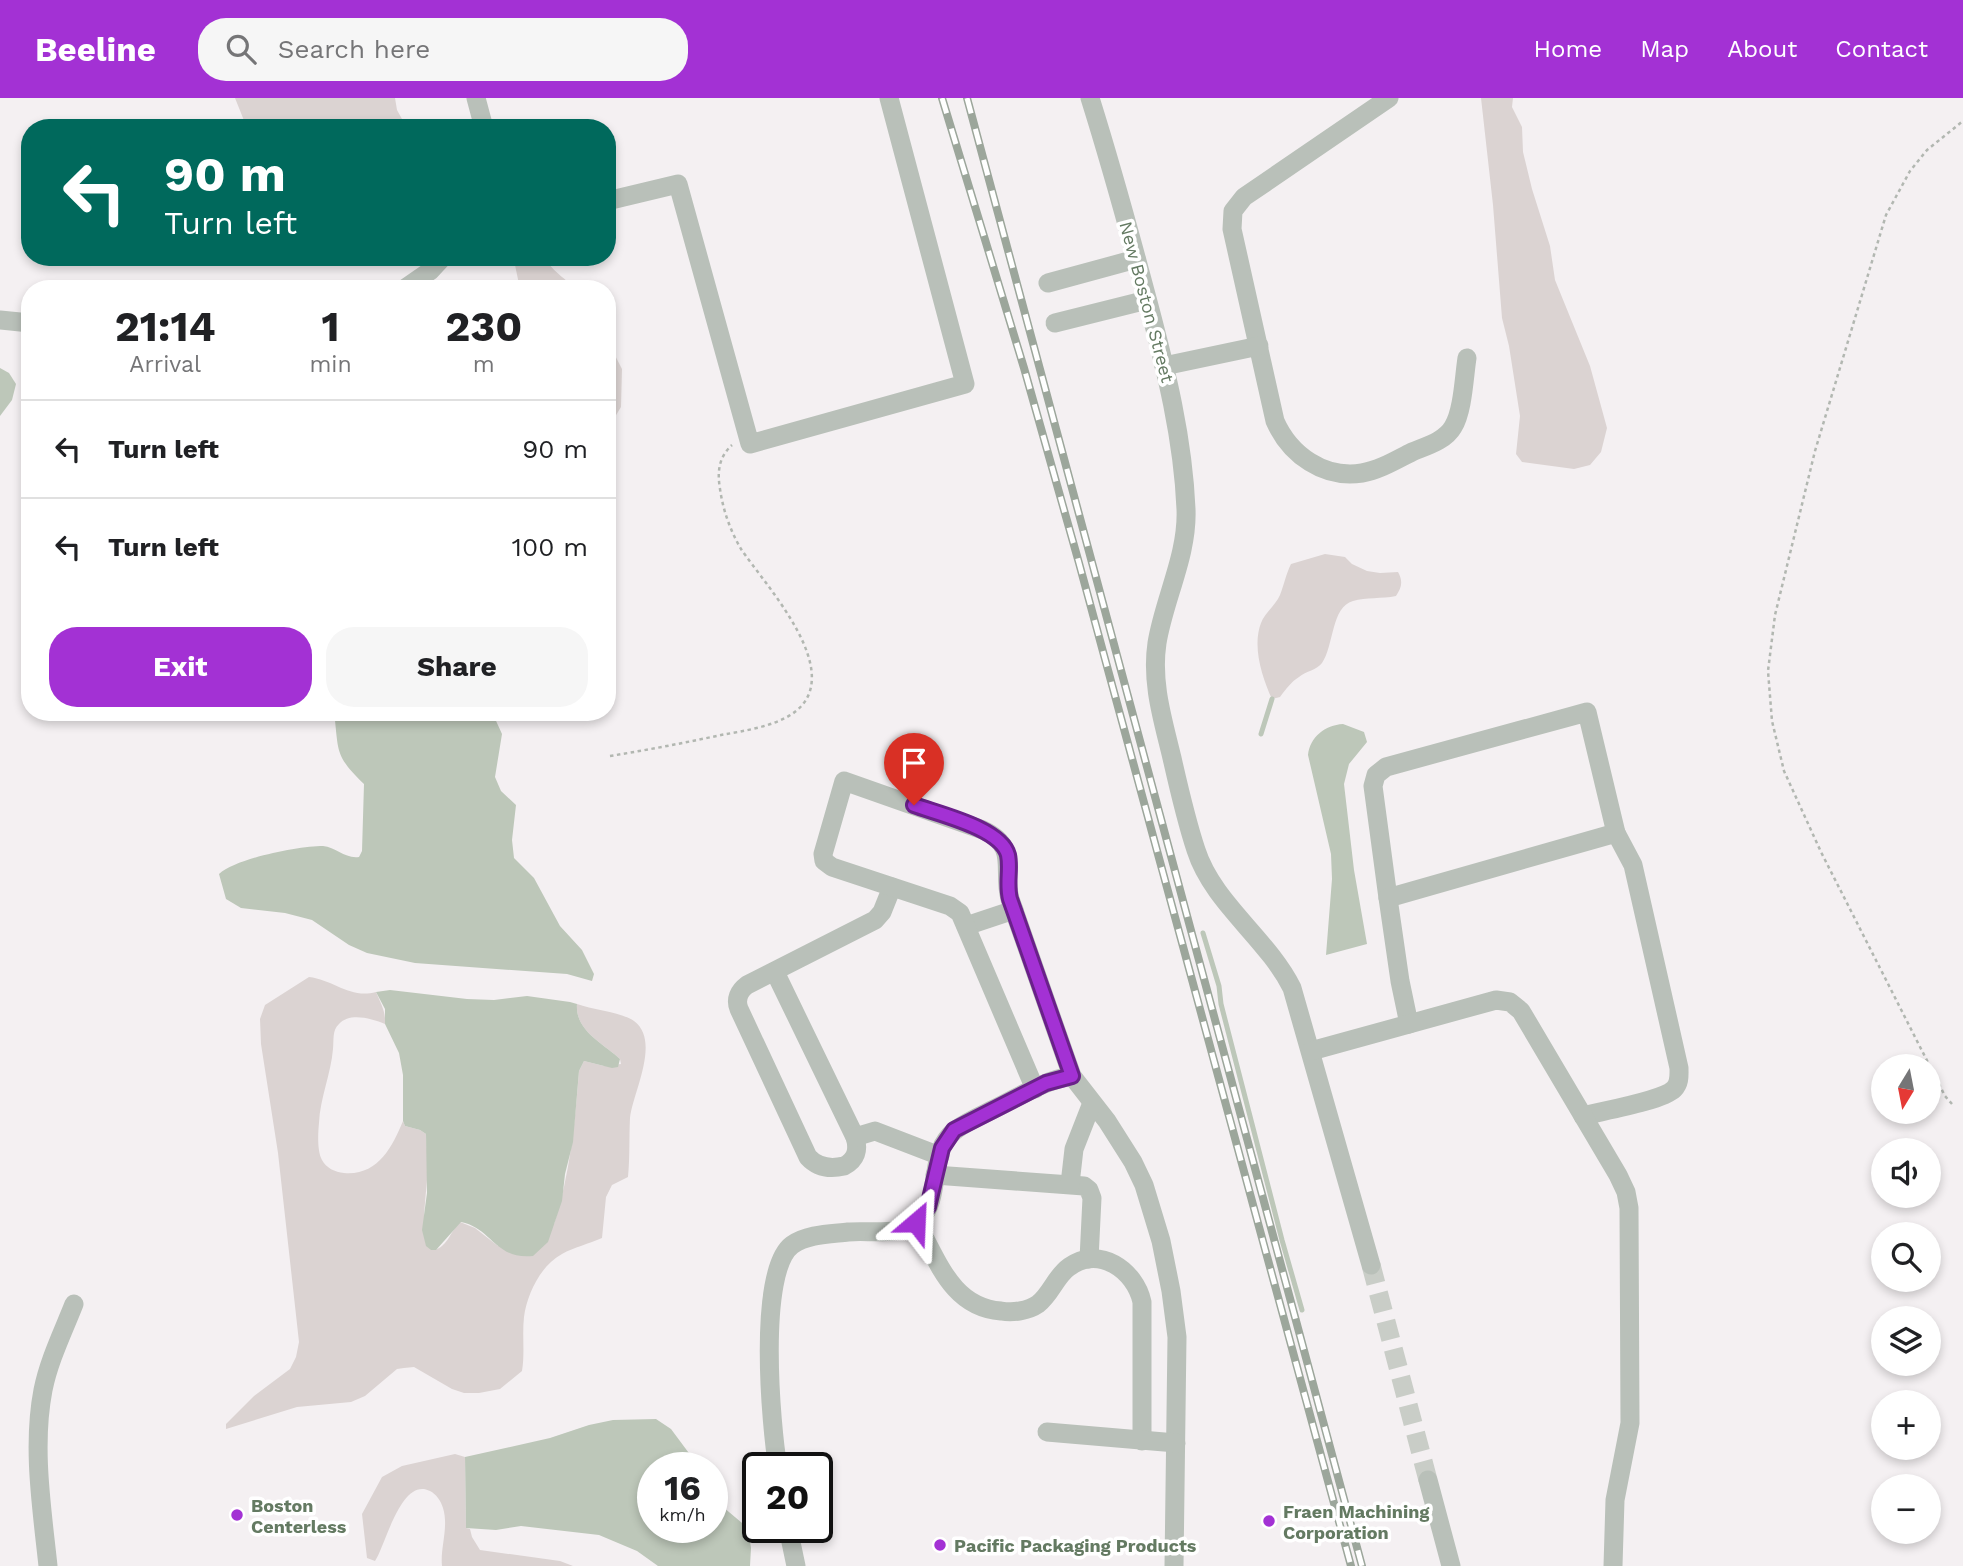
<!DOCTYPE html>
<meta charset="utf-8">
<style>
:root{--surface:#fff;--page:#f6f6f6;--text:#202124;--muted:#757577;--line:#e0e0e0;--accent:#a331d4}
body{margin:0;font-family:"Work Sans",sans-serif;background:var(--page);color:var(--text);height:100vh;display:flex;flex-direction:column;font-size:26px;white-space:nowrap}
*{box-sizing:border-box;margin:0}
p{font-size:23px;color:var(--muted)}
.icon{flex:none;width:38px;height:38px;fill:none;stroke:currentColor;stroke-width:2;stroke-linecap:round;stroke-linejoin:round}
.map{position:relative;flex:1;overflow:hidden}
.details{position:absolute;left:21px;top:182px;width:595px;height:441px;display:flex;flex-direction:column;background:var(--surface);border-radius:28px;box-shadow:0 4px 10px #0003}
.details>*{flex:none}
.top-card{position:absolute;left:21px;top:21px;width:595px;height:147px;border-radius:28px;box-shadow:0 4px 10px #0003;background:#00695c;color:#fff;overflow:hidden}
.needle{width:46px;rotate:190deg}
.fabs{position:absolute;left:1871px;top:956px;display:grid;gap:14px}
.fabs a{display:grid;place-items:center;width:70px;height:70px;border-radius:50%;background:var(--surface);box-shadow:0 4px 10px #0003;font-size:35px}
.speed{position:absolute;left:637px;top:1354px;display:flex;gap:14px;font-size:35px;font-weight:700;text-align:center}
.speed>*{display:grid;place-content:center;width:91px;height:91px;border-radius:50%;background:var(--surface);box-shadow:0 4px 10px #0003;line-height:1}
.speed small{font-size:18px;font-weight:400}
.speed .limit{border:4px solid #111;border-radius:10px;background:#fff;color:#111}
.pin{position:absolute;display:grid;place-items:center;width:60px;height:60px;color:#fff;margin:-72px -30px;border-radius:50% 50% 50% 0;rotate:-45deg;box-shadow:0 0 7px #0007}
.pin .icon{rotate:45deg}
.me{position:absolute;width:77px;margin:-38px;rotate:26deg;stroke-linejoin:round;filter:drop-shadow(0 0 5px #0008)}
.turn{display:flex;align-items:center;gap:24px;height:147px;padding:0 28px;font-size:32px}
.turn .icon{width:91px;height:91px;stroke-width:2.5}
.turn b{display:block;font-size:49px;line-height:60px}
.eta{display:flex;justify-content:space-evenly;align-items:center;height:119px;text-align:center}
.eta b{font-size:42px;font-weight:700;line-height:49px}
.primary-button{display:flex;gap:14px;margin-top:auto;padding:14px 28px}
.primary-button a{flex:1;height:80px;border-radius:28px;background:var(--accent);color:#fff;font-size:28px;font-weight:700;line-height:80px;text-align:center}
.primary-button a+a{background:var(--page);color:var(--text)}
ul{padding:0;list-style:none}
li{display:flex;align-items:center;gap:21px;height:98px;padding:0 28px;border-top:2px solid var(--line)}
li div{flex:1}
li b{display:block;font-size:26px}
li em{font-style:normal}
header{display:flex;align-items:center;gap:42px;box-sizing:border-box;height:98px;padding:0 35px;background:var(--accent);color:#fff}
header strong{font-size:33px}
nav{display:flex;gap:38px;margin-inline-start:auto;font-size:24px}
.search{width:490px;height:63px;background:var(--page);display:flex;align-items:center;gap:18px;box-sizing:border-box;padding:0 24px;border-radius:28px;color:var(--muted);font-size:26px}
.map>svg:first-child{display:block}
.green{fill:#dbd3d2}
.water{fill:#bdc7b9}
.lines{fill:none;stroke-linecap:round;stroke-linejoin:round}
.stream{stroke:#bdc7b9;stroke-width:5}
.minor-tunnel{stroke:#c9cdc7;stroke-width:19;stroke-dasharray:19 10;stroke-linecap:butt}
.path{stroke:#b2b7b1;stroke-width:2.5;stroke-dasharray:3.5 3.5;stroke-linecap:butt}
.minor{stroke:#b9c0b9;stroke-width:19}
.rail-casing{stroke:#9ca69b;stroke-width:8}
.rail{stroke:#fff;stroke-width:5;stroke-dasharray:16;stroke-linecap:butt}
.route-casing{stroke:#6a208a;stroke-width:18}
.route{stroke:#a331d4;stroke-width:12}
.poi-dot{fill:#a331d4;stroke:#fff;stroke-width:2.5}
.labels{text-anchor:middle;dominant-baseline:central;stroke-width:7;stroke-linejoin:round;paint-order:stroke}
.street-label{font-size:18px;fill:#647a62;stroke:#fff}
.poi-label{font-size:18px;font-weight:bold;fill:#647a62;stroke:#fff;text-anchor:start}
</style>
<header>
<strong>Beeline</strong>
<div class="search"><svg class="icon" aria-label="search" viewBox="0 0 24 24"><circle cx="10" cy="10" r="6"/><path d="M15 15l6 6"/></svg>Search here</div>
<nav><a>Home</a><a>Map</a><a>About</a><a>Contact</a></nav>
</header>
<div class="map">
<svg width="1963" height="1468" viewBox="0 0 1963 1468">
<rect width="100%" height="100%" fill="#f4f0f2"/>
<g class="green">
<polygon points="235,0 395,0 397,12 407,30 247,30"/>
<polygon points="1481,0 1513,0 1512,9 1522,29 1523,54 1532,91 1550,148 1555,182 1590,268 1607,330 1601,354 1590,367 1574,371 1522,364 1516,356 1520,318 1509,248 1502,220 1493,107"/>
<path d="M509 159H525L548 165C557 177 566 180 574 191H520L515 167Z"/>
<polygon points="607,242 622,271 621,309 607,332"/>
<path d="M1325 456 1345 459 1352 466 1367 473 1380 475 1398 474C1403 483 1402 489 1396 498 1382 501 1366 499 1353 503 1331 509 1334 548 1322 565 1317 572 1306 573 1299 579 1291 584 1286 591 1280 599L1272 601C1262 579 1252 548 1261 525 1264 516 1275 508 1280 497 1284 487 1286 476 1291 466Z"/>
<path d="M309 879C334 882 350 901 376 894 381 906 386 914 385 926 372 921 350 914 339 926 332 932 334 942 333 951 331 976 320 1000 319 1025 318 1035 317 1053 322 1062 326 1070 335 1074 344 1075 377 1078 392 1050 403 1023L405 1028 420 1032 426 1036 428 1070 424 1116 431 1152C447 1152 450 1133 460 1124L475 1130 498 1148 554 1126C570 1077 575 1024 579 973L584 963 604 968 621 966 620 961C603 945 575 933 577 906 593 912 621 914 634 923 661 943 633 994 630 1020 629 1040 630 1059 628 1079L612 1087 606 1099 602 1140C589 1146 574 1149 562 1156 541 1167 527 1196 524 1219 522 1237 525 1255 522 1273L500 1291 479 1295H464L452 1291 414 1269 404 1270 397 1271 365 1298 351 1304 297 1309 226 1331V1326L254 1298 290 1271 296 1259 299 1244 278 1055 261 946 260 921 265 907Z"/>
<path d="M455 1356 465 1359 466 1430 470 1431 472 1439 480 1452 560 1463 573 1468H442C440 1450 449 1429 443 1410 441 1403 436 1396 430 1393 401 1378 385 1449 375 1463L367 1460 362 1416 382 1379 402 1368Z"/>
</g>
<g class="water">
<polygon points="0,270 9,275 16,286 12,302 0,318"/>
<path d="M334 614H492L502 636 495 679 501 693 516 707 512 742 514 760 534 780 560 828 582 852 594 876 592 883 567 876 415 865 367 855 349 847 312 822 285 815 241 810 226 801 219 776C237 760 299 748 323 748 336 749 345 761 359 759L362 753 364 686C334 657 339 654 334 614Z"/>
<path d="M1343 626 1364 634 1367 644 1349 666 1344 686 1354 772 1367 846 1326 857 1332 781 1331 756 1308 657C1310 639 1325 627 1343 626Z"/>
<path d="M390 892 467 901 494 902 527 898 570 904 577 906C575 933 603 945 620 961L618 969 612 970 584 963 579 973 573 1044 565 1076 562 1103 548 1144 533 1158C495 1162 492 1130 461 1124L436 1152H431L426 1148 422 1132 427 1095 426 1036 420 1032 405 1028 403 1023V977L399 955 385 926V911L376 894Z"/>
<polygon points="656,1321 671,1331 700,1370 653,1370 653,1430 712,1430 712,1396 723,1409 748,1430 751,1450 750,1468 658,1468 637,1453 599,1437 521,1428 496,1432 466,1430 465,1359 550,1340 589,1327 613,1322"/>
</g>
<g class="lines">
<g class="stream">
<polyline points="1261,636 1272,601"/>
<polyline points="1203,835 1219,888 1221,906 1282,1142 1302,1212"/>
</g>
<polyline class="minor-tunnel" points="1371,1167 1428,1382"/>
<g class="path">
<path d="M610 658C647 652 684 645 721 637 743 633 772 629 792 616 850 577 765 487 741 451 730 432 723 412 720 391 717 373 719 359 732 347"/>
<polyline points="1952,1006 1945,998 1821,754 1784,673 1772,623 1768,573 1775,517 1815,353 1886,117 1910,73 1927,52 1963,23"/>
</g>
<g class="minor">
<polyline points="476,0 484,30"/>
<path d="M1090 0C1111 67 1130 136 1148 204 1166 272 1183 340 1186 411 1188 457 1164 501 1157 545 1151 585 1163 622 1172 660 1179 691 1186 722 1196 752 1213 805 1267 840 1292 890L1371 1167"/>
<path d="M1389 0 1244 99 1233 113 1232 131 1275 323C1290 357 1324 381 1362 375 1380 372 1396 362 1412 354 1426 348 1445 343 1453 329 1463 313 1464 279 1467 260"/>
<polyline points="607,103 678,86 750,346 965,286 889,0"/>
<polyline points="1048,185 1136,161"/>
<polyline points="404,191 430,173 443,159"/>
<polyline points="0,222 30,225"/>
<polyline points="1055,225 1147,202"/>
<polyline points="1164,268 1259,248"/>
<polyline points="1388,800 1373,688 1376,677 1386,669 1587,614 1616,735"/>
<polyline points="966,828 1014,812"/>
<path d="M775 874 855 1039C859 1052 856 1062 844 1068 831 1071 818 1070 808 1059L739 911C735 901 739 893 747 887L875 822 882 814 892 789"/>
<path d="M1409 926 1400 883 1388 800 1616 735 1633 767 1679 970C1679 977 1680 985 1674 991 1662 1003 1602 1013 1583 1018"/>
<polyline points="1311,953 1496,902 1510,904 1521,913 1618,1077 1626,1094 1629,1110 1630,1325 1615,1402 1613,1468"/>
<path d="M1035 991 960 815 950 808 832 769 824 763 823 756 844 683 983 732C1019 749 1002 770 1010 801L1072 978 1107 1023 1133 1064 1144 1087 1161 1143 1171 1193 1177 1239 1174 1468"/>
<polyline points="855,1039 875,1033 940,1058"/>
<polyline points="935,1077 1084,1088 1089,1092 1092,1100 1089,1161"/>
<polyline points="1070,1086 1074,1051 1092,1005"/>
<path d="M916 1124C938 1162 951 1209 1001 1213 1013 1215 1028 1213 1038 1206 1051 1196 1056 1178 1069 1169 1099 1147 1135 1172 1142 1204V1343"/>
<polyline points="1047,1334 1176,1345"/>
<path d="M778 1370C771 1329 757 1173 792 1147 807 1136 831 1136 848 1134 871 1132 902 1139 920 1122 938 1103 932 1069 943 1047 947 1040 951 1035 957 1031 968 1023 982 1017 994 1011 1019 999 1044 982 1072 978"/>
<polyline points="1428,1382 1451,1468"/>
<polyline points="788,1430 796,1468"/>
<path d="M48 1468C42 1411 32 1349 43 1292 49 1262 63 1234 74 1206"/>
</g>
<g class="rail-casing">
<g id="rail">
<polyline points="942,0 1024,270 1079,465 1351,1468"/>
<polyline points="967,0 1362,1468"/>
</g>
</g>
<use href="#rail" class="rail"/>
</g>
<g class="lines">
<g class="route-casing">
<path id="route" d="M914 707C938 716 1001 730 1008 757 1011 771 1006 786 1010 801L1072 978 1046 985 954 1032 942 1050 928 1109 916 1124"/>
</g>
<use href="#route" class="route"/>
</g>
<g class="poi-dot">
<circle cx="237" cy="1417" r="7"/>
<circle cx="1269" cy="1423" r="7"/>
<circle cx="940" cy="1447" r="7"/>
</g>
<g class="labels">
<g class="street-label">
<text transform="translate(1147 204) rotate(75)">New Boston Street</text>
</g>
<g class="poi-label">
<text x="251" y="1407">Boston<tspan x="251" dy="21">Centerless</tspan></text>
<text x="1283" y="1413">Fraen Machining<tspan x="1283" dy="21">Corporation</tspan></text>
<text x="954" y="1447">Pacific Packaging Products</text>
</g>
</g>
</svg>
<div class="fabs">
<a><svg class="needle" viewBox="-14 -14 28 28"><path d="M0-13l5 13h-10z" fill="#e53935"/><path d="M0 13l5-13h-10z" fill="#757577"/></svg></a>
<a><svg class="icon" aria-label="sound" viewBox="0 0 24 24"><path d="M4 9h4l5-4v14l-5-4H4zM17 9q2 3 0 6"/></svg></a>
<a><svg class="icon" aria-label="search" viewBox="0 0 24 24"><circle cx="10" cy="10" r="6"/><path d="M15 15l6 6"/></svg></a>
<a><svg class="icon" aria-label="layers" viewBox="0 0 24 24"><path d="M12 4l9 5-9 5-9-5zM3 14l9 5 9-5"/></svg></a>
<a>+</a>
<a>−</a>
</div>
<div class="speed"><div>16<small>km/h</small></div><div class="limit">20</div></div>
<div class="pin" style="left:914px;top:707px;background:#d93025"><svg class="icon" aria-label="arrive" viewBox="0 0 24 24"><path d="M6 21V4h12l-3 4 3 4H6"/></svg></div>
<svg class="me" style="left:916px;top:1124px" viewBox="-20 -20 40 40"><path d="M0-17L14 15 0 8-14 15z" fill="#a331d4" stroke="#fff" stroke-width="4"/></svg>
<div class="top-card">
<div class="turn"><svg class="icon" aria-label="left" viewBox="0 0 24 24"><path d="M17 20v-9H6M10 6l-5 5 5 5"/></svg><div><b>90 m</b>Turn left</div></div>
</div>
<section class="details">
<div class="eta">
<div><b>21:14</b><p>Arrival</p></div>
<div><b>1</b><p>min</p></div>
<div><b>230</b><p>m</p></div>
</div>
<ul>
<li><svg class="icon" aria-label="left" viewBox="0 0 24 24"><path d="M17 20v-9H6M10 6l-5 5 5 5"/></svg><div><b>Turn left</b></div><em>90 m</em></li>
<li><svg class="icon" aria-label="left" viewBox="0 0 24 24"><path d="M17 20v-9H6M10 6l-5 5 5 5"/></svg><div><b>Turn left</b></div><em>100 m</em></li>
</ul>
<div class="primary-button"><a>Exit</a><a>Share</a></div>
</section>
</div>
